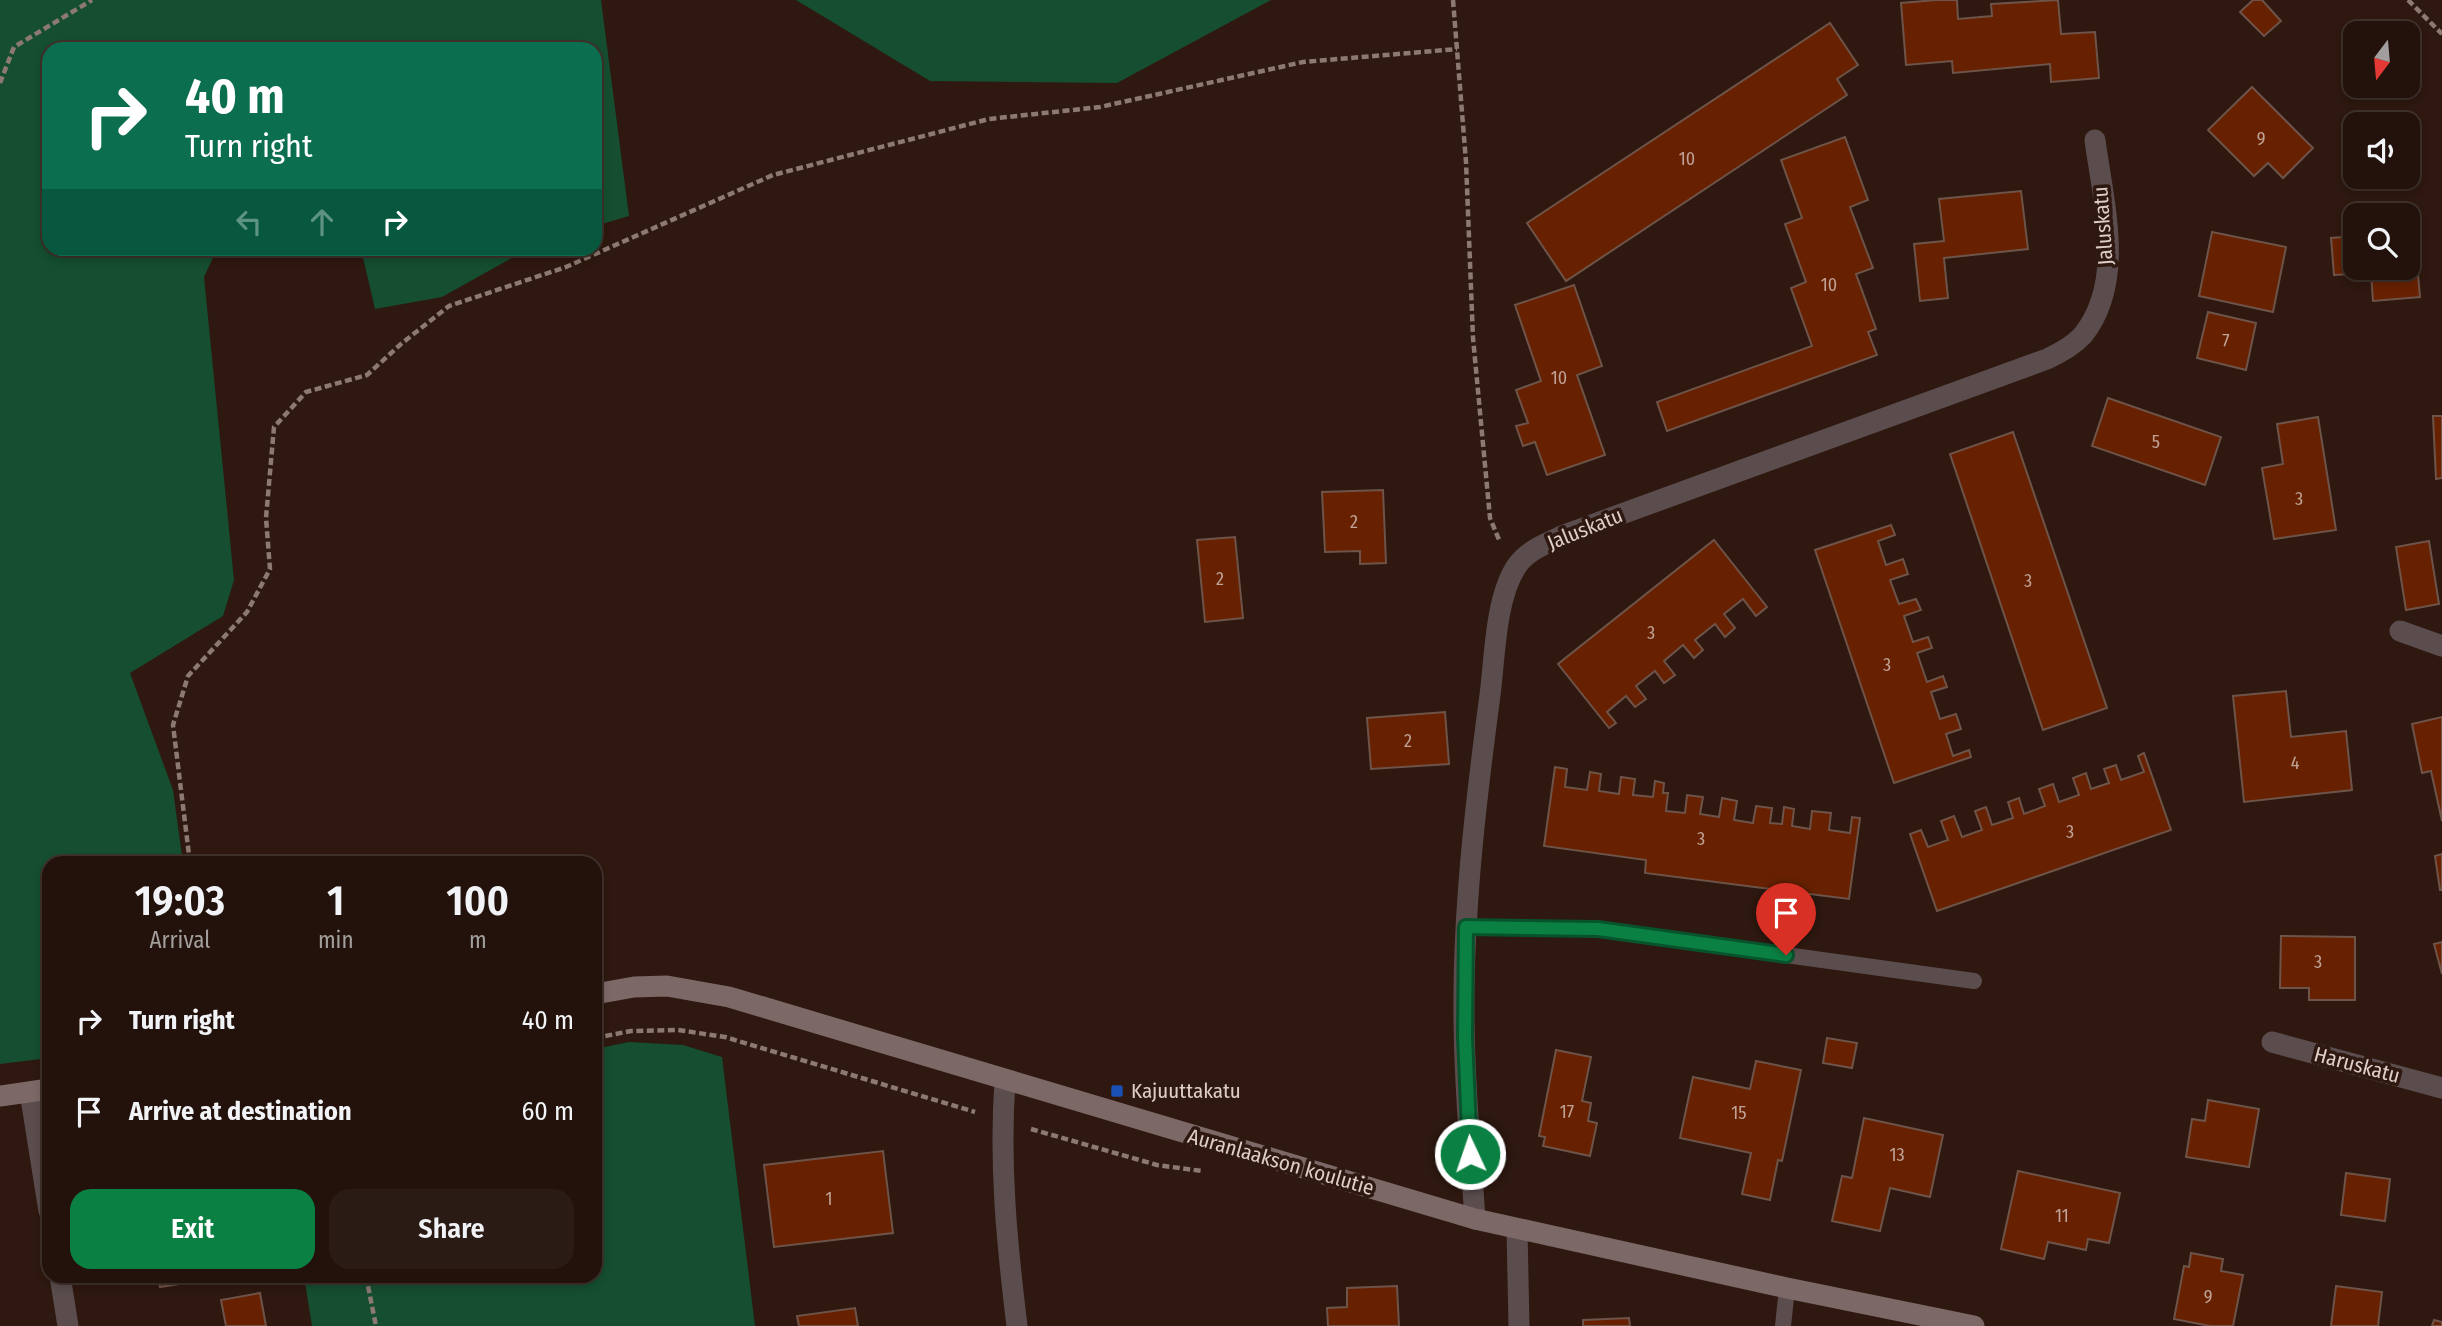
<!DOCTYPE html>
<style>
:root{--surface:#22120b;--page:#2a1b14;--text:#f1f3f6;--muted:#a29e9d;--line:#3f322c;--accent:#0b8043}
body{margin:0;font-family:"Fira Sans Condensed",sans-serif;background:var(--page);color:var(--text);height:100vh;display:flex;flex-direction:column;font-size:26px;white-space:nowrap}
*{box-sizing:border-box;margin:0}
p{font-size:23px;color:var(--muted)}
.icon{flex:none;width:38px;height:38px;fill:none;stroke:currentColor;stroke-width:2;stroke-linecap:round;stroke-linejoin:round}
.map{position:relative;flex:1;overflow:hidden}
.side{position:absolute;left:42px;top:856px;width:560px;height:427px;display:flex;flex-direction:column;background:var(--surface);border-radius:21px;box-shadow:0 4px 10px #0003,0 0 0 2px var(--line)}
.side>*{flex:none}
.top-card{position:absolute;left:42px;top:42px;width:560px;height:214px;border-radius:21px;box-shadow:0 4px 10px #0003,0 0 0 2px var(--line);background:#0b6e4f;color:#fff;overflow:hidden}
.needle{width:46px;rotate:196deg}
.fabs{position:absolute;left:2343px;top:21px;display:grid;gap:14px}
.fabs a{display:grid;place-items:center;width:77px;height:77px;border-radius:14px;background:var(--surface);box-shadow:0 4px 10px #0003,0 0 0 2px var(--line);font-size:35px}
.pin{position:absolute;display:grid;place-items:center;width:60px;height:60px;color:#fff;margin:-72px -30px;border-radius:50% 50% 50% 0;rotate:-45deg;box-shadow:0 0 7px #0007}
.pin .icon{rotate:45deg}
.me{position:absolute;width:77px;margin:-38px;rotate:357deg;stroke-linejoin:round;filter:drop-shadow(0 0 5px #0008)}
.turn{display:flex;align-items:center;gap:24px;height:147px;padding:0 28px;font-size:32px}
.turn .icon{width:91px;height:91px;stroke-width:2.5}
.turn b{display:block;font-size:49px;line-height:60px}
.lanes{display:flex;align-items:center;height:66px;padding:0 28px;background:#0003;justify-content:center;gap:35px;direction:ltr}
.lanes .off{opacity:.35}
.eta{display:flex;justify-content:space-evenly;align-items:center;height:119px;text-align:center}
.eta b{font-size:42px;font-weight:600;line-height:49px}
.primary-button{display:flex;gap:14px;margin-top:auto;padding:14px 28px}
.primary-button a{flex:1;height:80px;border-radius:21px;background:var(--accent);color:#fff;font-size:28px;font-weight:600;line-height:80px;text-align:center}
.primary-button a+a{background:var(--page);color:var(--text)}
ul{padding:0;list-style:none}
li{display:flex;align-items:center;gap:21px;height:91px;padding:0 28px}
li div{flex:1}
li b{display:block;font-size:26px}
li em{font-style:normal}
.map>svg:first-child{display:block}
.green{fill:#154e31}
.building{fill:#672101;stroke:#6e5349;stroke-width:2}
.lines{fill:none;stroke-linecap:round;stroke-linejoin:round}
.path{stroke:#8c7972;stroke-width:4.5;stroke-dasharray:7 3.5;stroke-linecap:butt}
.lane{stroke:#5b4d4e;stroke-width:16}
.street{stroke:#5b4d4e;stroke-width:21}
.secondary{stroke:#7d6868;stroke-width:21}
.route-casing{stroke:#07532c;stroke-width:18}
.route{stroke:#0b8043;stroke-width:12}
.transit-dot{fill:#1a4fb4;stroke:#2e180f;stroke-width:2.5}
.labels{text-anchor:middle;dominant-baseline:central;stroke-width:7;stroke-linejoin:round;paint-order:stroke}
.number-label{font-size:18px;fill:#c0a396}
.street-label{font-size:21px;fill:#decec8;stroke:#2e180f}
.poi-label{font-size:21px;fill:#decec8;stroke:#2e180f;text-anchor:start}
</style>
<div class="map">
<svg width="2442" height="1326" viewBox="0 0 2442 1326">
<rect width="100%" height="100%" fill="#2e180f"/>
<g class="green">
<polygon points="0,0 601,0 629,216 595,226 595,49 49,49 49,248 217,249 204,277 234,580 223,616 130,673 173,790 183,863 49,863 49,1058 0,1064"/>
<polygon points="796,0 1271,0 1117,83 930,81"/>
<polygon points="361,249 361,248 528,249 442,297 375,309"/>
<polygon points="629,1042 683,1045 722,1057 755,1326 312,1326 304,1276 595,1276 595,1049"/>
</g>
<g class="building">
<polygon points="1936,0 1957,0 1958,19 1992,16 1991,4 2058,0 2061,34 2095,32 2099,78 2051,82 2050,64 1953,73 1952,61 1906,65 1901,3"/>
<polygon points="2253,0 2262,0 2281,21 2264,36 2240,12"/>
<polygon points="1830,23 1858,65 1837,79 1847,95 1566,281 1527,223"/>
<polygon points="2252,87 2313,148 2283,178 2268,163 2254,176 2208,130"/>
<polygon points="1845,137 1868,200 1850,207 1873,268 1856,274 1876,329 1868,332 1877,355 1667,431 1657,402 1812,346 1791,288 1806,282 1785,224 1802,218 1781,160"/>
<polygon points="2021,191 2028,249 1944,258 1948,298 1920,301 1914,244 1944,241 1939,199"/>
<polygon points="2212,232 2286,247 2273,312 2199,296"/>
<polygon points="2356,236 2356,268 2408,268 2408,239 2415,239 2420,297 2373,301 2371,273 2334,275 2331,238"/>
<polygon points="1574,285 1602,366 1577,375 1605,455 1547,475 1535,442 1523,446 1516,426 1528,423 1516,390 1541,381 1515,305"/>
<polygon points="2208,312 2256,323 2246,370 2197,358"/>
<polygon points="2108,398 2221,437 2205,485 2092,446"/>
<polygon points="2433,416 2442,416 2442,478 2436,479"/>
<polygon points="2318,417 2336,530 2274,539 2262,468 2283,464 2277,424"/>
<polygon points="2013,432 2107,708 2043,730 1950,454"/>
<polygon points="1383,490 1386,563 1360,564 1360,551 1325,552 1322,492"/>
<polygon points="1891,525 1895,535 1878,541 1886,565 1903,559 1908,574 1890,580 1899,604 1916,599 1921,610 1904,616 1913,642 1928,637 1932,648 1917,653 1927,682 1943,676 1947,687 1931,692 1940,719 1956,714 1961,729 1946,734 1953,756 1969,750 1971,757 1894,783 1815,550"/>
<polygon points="1235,537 1243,618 1205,622 1197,540"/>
<polygon points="1714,540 1767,607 1756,616 1743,599 1724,614 1735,628 1725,637 1715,624 1695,640 1703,650 1694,658 1683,645 1664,661 1675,675 1664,683 1655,671 1636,686 1646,699 1635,707 1626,696 1607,712 1616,723 1609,728 1558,664"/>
<polygon points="2429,541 2439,604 2406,610 2396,547"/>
<polygon points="2286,691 2291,737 2346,731 2352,790 2244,802 2233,696"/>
<polygon points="1445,712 1449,764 1371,769 1367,718"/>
<polygon points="2442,717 2442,821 2431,771 2422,773 2412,724"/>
<polygon points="2144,753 2171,830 1937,911 1910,834 1921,830 1928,847 1948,840 1941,821 1954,816 1962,837 1982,830 1975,811 1986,807 1992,825 2013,818 2008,802 2019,798 2024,814 2045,806 2039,789 2053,784 2059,802 2079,795 2073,778 2086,773 2091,789 2109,783 2104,769 2116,765 2121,780 2144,772 2138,756"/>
<polygon points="1555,767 1567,769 1565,787 1587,790 1590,772 1601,774 1599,791 1619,794 1621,777 1635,779 1633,795 1653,797 1655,781 1664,783 1663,793 1668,793 1666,811 1685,813 1687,795 1703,797 1700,814 1719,817 1722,798 1737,801 1734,820 1753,823 1756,806 1772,808 1770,823 1782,824 1784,807 1794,809 1792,826 1810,829 1812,811 1831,813 1829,830 1850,833 1852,817 1860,818 1849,899 1645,873 1646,860 1544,846"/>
<polygon points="2442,854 2442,890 2440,890 2435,856"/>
<polygon points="2281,936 2355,937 2355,1000 2309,1000 2309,988 2280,988"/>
<polygon points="2442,942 2442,974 2434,944"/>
<polygon points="1827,1038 1857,1043 1852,1068 1823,1063"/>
<polygon points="1556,1050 1591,1057 1582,1101 1591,1103 1588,1121 1597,1123 1590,1156 1543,1146 1545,1137 1539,1136"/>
<polygon points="1756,1061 1801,1070 1782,1161 1778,1160 1770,1200 1742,1194 1751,1153 1680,1138 1693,1077 1750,1089"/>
<polygon points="2208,1100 2259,1109 2249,1167 2186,1157 2192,1119 2205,1121"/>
<polygon points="1864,1118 1943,1135 1930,1197 1890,1188 1880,1231 1832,1221 1842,1176 1852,1178"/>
<polygon points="883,1151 893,1233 774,1247 764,1165"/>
<polygon points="2018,1171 2120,1193 2109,1243 2088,1239 2086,1250 2048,1242 2044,1259 2001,1249"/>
<polygon points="2346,1173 2390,1179 2385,1221 2341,1215"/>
<polygon points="2191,1253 2223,1259 2221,1271 2243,1275 2233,1326 2210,1326 2174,1319 2184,1266 2189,1267"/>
<polygon points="158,1276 230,1276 160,1287"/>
<polygon points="1397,1286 1399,1326 1328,1326 1327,1308 1347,1307 1347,1288"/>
<polygon points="2336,1286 2382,1292 2378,1326 2331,1326"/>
<polygon points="260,1293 266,1326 226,1326 221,1300"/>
<polygon points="855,1308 858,1326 799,1326 797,1316"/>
<polygon points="1629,1318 1630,1326 1583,1326 1583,1320"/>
<polygon points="2434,1320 2442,1322 2442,1326 2432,1326"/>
</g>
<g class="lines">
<g class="path">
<polyline points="1453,0 1466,162 1473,338 1490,518 1500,542"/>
<polyline points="2408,0 2442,34"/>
<polyline points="0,83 14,47 92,0"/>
<polyline points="190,863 173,725 188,676 247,612 270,569 266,518 274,427 306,392 367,375 401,344 449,306 566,267 773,175 989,119 1100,107 1303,62 1457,49"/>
<polyline points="595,1038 631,1031 678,1030 725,1037 975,1112"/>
<polyline points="1031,1129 1157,1165 1202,1171"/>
<polyline points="366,1276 376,1326"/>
</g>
<g class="lane">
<polyline points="1466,927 1598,929 1974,981"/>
<polyline points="1783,1326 1787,1288"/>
</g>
<g class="street">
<polyline points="2400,631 2442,646"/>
<polyline points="2272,1042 2442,1088"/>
<path d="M1005 1081C999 1164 1007 1244 1017 1326"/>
<polyline points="30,1092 49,1211"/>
<path d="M1475 1219C1470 1143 1463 1067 1464 991 1465 892 1477 793 1490 695 1495 657 1495 600 1516 567 1527 550 1548 543 1564 535L2047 359C2060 353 2073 346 2083 335 2126 281 2103 202 2095 140"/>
<polyline points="1517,1229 1519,1326"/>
<polyline points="60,1276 68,1326"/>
</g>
<g class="secondary">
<polyline points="595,994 634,987 667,986 729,997 1475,1219 1787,1288 1974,1326"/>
<polyline points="0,1096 49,1089"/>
</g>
</g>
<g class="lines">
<g class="route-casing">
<polyline id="route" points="1470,1154 1465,1036 1466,927 1598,929 1786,955"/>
</g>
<use href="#route" class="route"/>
</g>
<rect class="transit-dot" x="1110" y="1084" width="14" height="14" rx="3.5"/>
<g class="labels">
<g class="number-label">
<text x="2261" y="139">9</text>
<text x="1687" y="159">10</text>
<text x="1829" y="285">10</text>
<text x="2226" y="341">7</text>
<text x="1559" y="378">10</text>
<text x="2156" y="442">5</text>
<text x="2299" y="499">3</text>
<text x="1354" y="522">2</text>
<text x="1220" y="579">2</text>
<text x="2028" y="581">3</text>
<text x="1651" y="633">3</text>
<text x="1887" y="665">3</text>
<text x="1408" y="741">2</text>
<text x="2295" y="763">4</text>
<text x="2070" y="832">3</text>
<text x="1701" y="839">3</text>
<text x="2318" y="962">3</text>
<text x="1567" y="1112">17</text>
<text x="1739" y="1113">15</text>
<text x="1897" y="1155">13</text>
<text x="829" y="1199">1</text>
<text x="2062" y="1216">11</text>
<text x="2208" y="1297">9</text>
</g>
<g class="street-label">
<text transform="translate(2103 226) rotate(-94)">Jaluskatu</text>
<text transform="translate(1585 529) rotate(-22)">Jaluskatu</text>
<text transform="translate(2357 1065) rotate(15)">Haruskatu</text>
<text transform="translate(1281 1162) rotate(16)">Auranlaakson koulutie</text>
</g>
<g class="poi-label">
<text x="1131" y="1091">Kajuuttakatu</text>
</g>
</g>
</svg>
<div class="fabs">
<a><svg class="needle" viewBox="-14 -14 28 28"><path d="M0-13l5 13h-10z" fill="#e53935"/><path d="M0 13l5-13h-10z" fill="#a29e9d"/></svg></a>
<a><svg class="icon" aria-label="sound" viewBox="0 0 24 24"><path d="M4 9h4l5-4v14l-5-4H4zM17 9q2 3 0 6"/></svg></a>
<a><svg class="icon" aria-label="search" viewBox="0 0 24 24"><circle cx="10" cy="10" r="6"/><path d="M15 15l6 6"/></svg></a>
</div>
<div class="pin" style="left:1786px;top:955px;background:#d93025"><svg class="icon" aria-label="arrive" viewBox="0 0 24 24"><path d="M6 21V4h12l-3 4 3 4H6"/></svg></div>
<svg class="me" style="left:1470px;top:1154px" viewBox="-20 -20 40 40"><circle r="17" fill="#0b8043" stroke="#fff" stroke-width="3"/><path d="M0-11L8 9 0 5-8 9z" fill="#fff"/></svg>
<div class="top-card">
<div class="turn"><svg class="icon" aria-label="right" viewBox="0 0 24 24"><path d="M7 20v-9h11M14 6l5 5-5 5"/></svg><div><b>40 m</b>Turn right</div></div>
<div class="lanes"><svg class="icon off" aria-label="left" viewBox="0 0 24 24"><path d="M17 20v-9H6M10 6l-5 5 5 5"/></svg><svg class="icon off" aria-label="ahead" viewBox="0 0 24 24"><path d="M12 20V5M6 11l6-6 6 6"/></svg><svg class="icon" aria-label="right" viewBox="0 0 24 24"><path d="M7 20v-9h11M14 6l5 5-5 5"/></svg></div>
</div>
<section class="side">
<div class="eta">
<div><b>19:03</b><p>Arrival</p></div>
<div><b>1</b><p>min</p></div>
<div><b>100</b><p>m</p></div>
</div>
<ul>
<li><svg class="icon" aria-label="right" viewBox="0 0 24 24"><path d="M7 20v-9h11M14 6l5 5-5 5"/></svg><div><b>Turn right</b></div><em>40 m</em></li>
<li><svg class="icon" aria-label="arrive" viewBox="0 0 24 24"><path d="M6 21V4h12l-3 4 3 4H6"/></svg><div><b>Arrive at destination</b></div><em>60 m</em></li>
</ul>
<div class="primary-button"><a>Exit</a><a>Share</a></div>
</section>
</div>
